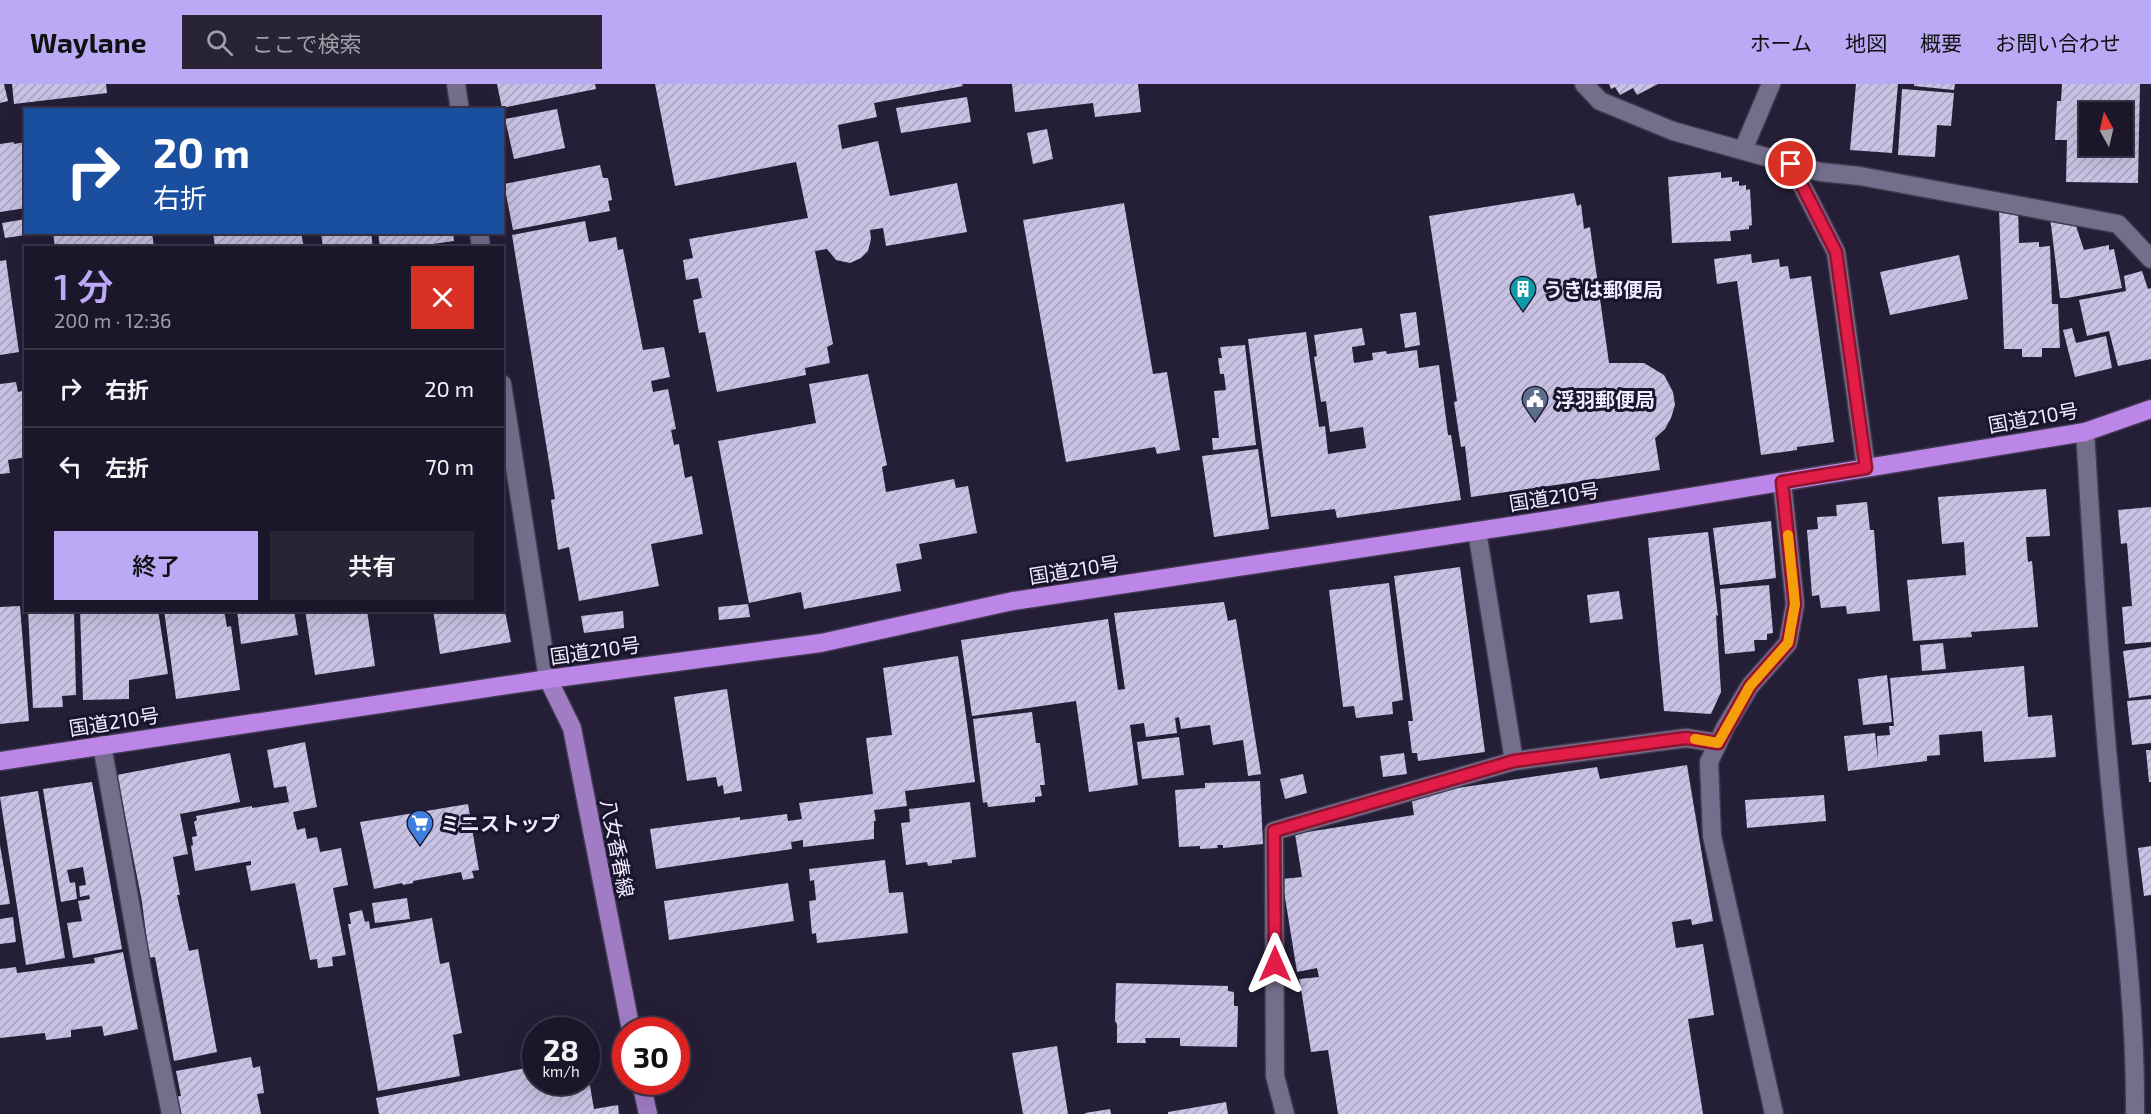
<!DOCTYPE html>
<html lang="ja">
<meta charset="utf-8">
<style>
:root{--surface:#1b1629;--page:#282335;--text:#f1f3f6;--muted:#a09fa8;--line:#393546;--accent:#baaaf6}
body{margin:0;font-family:"Exo 2","Noto Sans JP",sans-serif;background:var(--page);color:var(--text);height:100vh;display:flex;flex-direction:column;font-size:22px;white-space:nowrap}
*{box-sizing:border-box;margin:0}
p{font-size:20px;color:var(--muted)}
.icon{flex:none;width:33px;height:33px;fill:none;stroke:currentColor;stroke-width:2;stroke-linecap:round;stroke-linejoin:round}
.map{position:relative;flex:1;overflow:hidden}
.drawer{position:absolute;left:24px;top:162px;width:480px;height:366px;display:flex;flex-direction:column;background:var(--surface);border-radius:0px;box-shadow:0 6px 24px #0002,0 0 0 2px var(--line)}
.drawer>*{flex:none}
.hud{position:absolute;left:24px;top:24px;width:480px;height:126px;border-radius:0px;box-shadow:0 6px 24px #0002,0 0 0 2px var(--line);background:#1a4fa0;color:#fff;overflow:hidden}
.needle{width:39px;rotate:352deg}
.buttons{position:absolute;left:2079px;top:18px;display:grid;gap:12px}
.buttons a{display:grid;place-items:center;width:54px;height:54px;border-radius:0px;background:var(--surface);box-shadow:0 6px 24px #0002,0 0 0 2px var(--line);font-size:30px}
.speed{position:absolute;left:522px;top:933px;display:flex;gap:12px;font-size:30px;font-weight:700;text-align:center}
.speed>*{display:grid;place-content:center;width:78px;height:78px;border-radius:50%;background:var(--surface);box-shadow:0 6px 24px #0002,0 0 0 2px var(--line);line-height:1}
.speed small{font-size:15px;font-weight:400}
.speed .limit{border:9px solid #d22;background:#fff;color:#111}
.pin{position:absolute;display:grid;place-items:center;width:51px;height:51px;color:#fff;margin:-26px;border:3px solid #fff;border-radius:50%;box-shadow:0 2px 6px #0007}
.me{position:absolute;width:66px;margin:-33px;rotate:0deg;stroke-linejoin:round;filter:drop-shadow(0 0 4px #0008)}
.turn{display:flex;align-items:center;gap:21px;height:126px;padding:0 30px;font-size:27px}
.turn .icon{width:78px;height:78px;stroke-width:2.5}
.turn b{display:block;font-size:42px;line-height:51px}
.round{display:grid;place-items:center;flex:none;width:63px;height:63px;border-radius:0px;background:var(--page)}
.head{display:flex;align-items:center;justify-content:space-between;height:102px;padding:0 30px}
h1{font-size:36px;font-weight:600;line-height:45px;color:var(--accent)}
.button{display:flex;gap:12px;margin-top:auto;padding:12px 30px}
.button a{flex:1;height:69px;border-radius:0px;background:var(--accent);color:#111;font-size:24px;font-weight:600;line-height:69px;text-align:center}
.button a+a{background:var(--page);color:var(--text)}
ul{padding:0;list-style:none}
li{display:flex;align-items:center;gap:18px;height:78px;padding:0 30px;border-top:2px solid var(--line)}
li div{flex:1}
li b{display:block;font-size:22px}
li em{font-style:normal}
header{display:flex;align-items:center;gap:36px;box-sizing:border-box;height:84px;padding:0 30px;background:var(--accent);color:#111}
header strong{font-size:28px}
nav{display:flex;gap:33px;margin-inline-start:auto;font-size:21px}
.search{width:420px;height:54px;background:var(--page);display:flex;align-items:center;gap:15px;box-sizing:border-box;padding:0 21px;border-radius:0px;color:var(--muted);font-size:22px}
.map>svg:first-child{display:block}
.building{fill:url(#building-hatch);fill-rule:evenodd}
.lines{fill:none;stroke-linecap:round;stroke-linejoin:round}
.lane-casing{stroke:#40394f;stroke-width:21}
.street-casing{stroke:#40394f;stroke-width:21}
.secondary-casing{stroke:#40394f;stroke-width:21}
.primary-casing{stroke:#40394f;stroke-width:21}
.highway-casing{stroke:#40394f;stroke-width:21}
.lane{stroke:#746e8c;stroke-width:18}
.street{stroke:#746e8c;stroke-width:18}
.secondary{stroke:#746e8c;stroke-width:18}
.primary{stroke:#9f7cc3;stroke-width:18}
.highway{stroke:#bc86e8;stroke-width:18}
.route-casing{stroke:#92132f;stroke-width:15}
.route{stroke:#e11d48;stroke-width:10}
.slow{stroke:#f59e0b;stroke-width:10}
.labels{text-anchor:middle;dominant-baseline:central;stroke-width:6;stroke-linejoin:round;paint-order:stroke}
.poi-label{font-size:20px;font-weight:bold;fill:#efecfd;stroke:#1b142d;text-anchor:start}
.street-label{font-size:20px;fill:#efecfd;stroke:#1b142d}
</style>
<header>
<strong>Waylane</strong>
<div class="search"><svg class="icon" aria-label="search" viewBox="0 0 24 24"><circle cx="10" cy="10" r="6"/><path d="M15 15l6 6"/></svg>ここで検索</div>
<nav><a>ホーム</a><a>地図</a><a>概要</a><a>お問い合わせ</a></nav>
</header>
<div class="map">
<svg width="2151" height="1030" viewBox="0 0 2151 1030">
<defs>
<pattern id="building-hatch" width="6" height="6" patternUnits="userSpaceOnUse" patternTransform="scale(1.5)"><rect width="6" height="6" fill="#c8c2e4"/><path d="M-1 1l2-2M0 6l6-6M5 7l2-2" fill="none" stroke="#a8a3be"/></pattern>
</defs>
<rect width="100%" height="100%" fill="#241e37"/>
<g class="building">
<polygon points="0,0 4,0 8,17 0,19"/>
<polygon points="12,0 106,0 107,9 14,20"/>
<polygon points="497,0 595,0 596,5 502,24"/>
<polygon points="655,0 962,0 963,2 874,19 877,33 838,41 842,65 878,57 890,112 957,99 967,148 886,162 883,144 870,146 871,155 868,167 861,174 850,179 836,176 827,165 815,167 833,260 827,263 830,279 805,284 806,291 717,308 705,248 699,249 693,216 702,214 698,194 686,196 683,176 693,174 689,155 808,134 796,78 675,102"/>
<polygon points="1012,0 1138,0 1141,28 1095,33 1093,19 1015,28"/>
<polygon points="1609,0 1658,0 1637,11 1633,4 1620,11 1615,3 1611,5"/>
<polygon points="1856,0 1898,0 1892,69 1850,66"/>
<polygon points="1914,0 1955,0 1954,6 1914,2"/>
<path d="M2062 0H2140L2138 99 2066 98 2067 56H2055L2057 17H2061ZM2090 28H2122V62H2090Z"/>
<polygon points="1902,5 1954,9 1951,42 1937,41 1935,73 1898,71"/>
<polygon points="967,13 971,38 901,49 896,24"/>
<polygon points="557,25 565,64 514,75 505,35"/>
<polygon points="1047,45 1053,75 1033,80 1027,49"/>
<polygon points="14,58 14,60 26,58 26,124 0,128 0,60"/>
<polygon points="600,81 603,94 608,94 612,116 608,117 610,127 513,146 504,100"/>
<polygon points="1721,88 1721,94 1732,93 1732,98 1739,97 1739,102 1746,101 1746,106 1750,105 1752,141 1749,142 1749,145 1730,147 1731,157 1672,159 1668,93"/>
<polygon points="1574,109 1577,122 1581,120 1584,145 1590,143 1609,279 1644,279 1664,291 1673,308 1675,321 1671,334 1665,345 1655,354 1660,386 1471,413 1465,362 1461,363 1454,318 1457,317 1429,132"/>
<polygon points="1124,119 1153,290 1167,288 1180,366 1157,370 1155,363 1066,378 1023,136"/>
<polygon points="2018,123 2019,159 2039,158 2039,163 2050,162 2052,220 2058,220 2060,264 2042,264 2042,273 2022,273 2022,265 2004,265 1999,124"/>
<polygon points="2050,133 2076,142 2084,166 2109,161 2109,166 2114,165 2122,204 2067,214 2060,214"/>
<polygon points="26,135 26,148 33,150 5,154 2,139"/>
<polygon points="585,137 589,158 616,153 618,166 623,165 643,266 664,263 670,293 651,297 653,308 668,305 676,345 671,346 674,361 679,360 685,394 692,392 703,450 651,460 659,502 579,517 569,463 558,466 551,416 555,415 512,151"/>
<polygon points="53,148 152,148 154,164 55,164"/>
<polygon points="213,148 301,148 304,164 215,164"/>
<polygon points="321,148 371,148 373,164 323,164"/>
<polygon points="378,148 453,148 454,157 404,164 380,164"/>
<polygon points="1751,170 1752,179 1779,175 1780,183 1788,182 1790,195 1811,192 1834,358 1797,363 1797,366 1761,371 1737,197 1717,200 1714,175"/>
<polygon points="1959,171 1968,215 1890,231 1880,188"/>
<polygon points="6,176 19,268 0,271 0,177"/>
<polygon points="2142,187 2148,205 2151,204 2151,275 2118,282 2109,247 2087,252 2079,216 2126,207 2124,192"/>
<polygon points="1416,228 1420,261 1405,264 1400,230"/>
<polygon points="1362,244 1365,261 1352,263 1354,279 1373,276 1372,269 1386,267 1387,270 1417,266 1419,284 1439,281 1448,351 1451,351 1461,416 1337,434 1335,425 1271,433 1248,255 1306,248 1319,343 1325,342 1328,370 1366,364 1363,343 1330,348 1326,317 1321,318 1314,273 1317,272 1314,251"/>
<polygon points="2072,244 2076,259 2106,252 2112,284 2075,293 2063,246"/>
<polygon points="1245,261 1256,361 1213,366 1212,354 1219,354 1214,307 1226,306 1224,290 1220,290 1218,274 1222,274 1220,263"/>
<polygon points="868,290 887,381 882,383 886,408 954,395 956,404 968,402 977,449 919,460 922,475 896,480 901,507 804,525 801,508 749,519 718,357 816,339 809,300"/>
<polygon points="16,298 18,308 26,306 26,373 8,376 10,389 0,390 0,300"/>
<polygon points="1258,365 1269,445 1214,453 1202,372"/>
<polygon points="2046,405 2050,452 2026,453 2028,478 2032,477 2038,543 1971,548 1972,553 1913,557 1907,496 1966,491 1964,458 1942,460 1938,413"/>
<polygon points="1867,418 1870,446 1874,446 1880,527 1847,530 1846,522 1821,524 1819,511 1812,512 1807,446 1818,445 1817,433 1837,432 1836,421"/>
<polygon points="2151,423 2151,558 2125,560 2122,523 2132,522 2127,459 2121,460 2118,426"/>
<polygon points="1771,437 1776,494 1720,501 1713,444"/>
<polygon points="1708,448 1718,532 1716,531 1721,608 1711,630 1664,627 1648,454"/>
<polygon points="1460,483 1485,668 1418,677 1417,669 1412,669 1408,637 1413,637 1394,492"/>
<polygon points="1389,499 1403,616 1392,618 1393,630 1356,634 1354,622 1343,623 1329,506"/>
<polygon points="1769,501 1773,549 1767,550 1767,556 1754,556 1755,567 1725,570 1720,505"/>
<polygon points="1619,507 1623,535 1590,539 1587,511"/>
<polygon points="502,512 511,558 440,570 433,526 502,526"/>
<polygon points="1224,518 1228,537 1236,535 1261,690 1248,692 1243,656 1213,661 1210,641 1181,645 1179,633 1175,634 1177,649 1146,653 1144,639 1130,641 1138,701 1089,708 1076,617 972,632 961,556 1108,535 1118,606 1125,605 1114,529"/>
<polygon points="748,520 750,533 719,536 718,523"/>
<polygon points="20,522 29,637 0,640 0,523"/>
<polygon points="28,526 74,526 76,611 62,612 63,623 33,624"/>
<polygon points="80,526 158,526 168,590 129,596 129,615 83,616"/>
<polygon points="164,526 224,526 227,543 231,542 240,606 176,615"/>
<polygon points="237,526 294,526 298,551 241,560"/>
<polygon points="305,526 367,526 375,582 315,591"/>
<polygon points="623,527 624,544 584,549 581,532"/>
<polygon points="1943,559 1946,585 1922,587 1920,561"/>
<polygon points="2151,563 2151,611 2129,614 2123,567"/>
<polygon points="958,572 975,698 905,707 907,722 874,726 876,737 874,737 874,755 803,763 803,756 791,758 792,765 656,785 650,745 740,733 740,736 787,730 788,737 802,735 799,719 873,710 866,654 892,651 883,584"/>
<polygon points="2024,582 2028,633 2052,631 2056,673 1984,678 1982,647 1939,651 1940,671 1927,672 1927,677 1848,687 1844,652 1875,649 1878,676 1877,652 1890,651 1889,642 1894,642 1890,594"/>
<polygon points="1887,591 1892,638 1863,641 1858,595"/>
<polygon points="727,605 742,707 724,710 723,701 718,703 716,693 687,697 674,613"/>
<polygon points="2151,615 2151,659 2132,661 2127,617"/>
<polygon points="1032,628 1036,659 1040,659 1045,701 1040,701 1042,712 1035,713 1035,718 988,723 987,718 983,719 973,635"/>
<polygon points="1179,653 1184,691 1142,695 1137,658"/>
<polygon points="305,658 317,723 293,728 297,746 305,744 307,755 317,753 320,768 341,764 348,801 333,804 346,871 332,873 333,882 318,884 317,875 310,876 295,799 251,807 246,782 251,781 251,777 195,787 191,762 193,761 192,753 197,752 194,738 197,736 196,732 252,722 252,724 289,718 286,702 274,704 267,666"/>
<polygon points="2146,666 2151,666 2151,698 2149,698"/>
<polygon points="230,669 240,718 180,730 188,770 173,773 180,811 177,811 189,867 198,865 217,968 174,977 155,873 149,874 142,818 117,691"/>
<polygon points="1404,669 1407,690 1383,693 1380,672"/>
<polygon points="1687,681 1713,837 1692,841 1691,835 1672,838 1676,864 1703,860 1714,931 1688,935 1703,1030 1338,1030 1328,966 1311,968 1302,911 1299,895 1319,893 1317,884 1297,888 1282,795 1302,793 1295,750 1414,731 1411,711 1597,683 1600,695"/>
<polygon points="1303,690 1307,709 1285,715 1280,695"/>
<polygon points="1260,697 1263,760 1223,764 1223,761 1217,761 1218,764 1200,765 1200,762 1179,763 1175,706 1205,704 1205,699"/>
<polygon points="92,698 122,865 73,874 67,839 82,837 78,817 90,815 89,811 80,813 79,802 86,801 83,783 67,786 70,799 75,798 77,815 61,818 43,705"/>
<polygon points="38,707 65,874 26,881 0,713"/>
<polygon points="1824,711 1826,737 1747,744 1745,716"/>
<polygon points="970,718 976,773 952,776 952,779 928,782 927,778 906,781 901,739 910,738 909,725"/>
<polygon points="468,720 479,786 472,787 474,794 463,796 461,788 413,797 413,799 403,801 402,799 374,805 360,738"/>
<polygon points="0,761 10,820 0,821"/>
<polygon points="2151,762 2151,811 2144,812 2138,764"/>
<polygon points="885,776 889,809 903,808 908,849 817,859 816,849 812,850 809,817 816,816 814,796 810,797 809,785"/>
<polygon points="788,799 794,837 669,856 664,817"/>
<polygon points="407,814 410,835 375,839 372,819"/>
<polygon points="362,826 365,838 369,837 370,845 432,834 440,880 449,878 462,949 453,951 460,992 378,1007 348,840 351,840 349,829"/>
<polygon points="13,833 16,858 0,860 0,835"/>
<polygon points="123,868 138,945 104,952 102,942 71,946 71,953 46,956 45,949 0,954 0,885 16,883 17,889 95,879 94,874"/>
<polygon points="1116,899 1228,902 1228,907 1234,908 1234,922 1238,922 1237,963 1180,962 1180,954 1145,954 1146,959 1117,959 1117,940 1115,937"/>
<polygon points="1057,962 1068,1030 1023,1030 1012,969"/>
<polygon points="251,973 253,984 260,982 264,1009 257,1010 261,1030 177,1030 174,1013 181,1012 176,987"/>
<polygon points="536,982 536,998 586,998 588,990 594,1025 618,1021 619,1030 379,1030 376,1014"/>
<polygon points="1226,1018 1228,1030 1168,1030 1168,1028"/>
<polygon points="1110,1025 1111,1030 1085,1030 1085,1029"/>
</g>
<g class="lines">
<g class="lane-casing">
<polyline id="lane" points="102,661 145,903 171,1030"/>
</g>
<g class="street-casing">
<g id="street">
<polyline points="1584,0 1600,17 1673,47 1820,88 1860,92 2118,140 2151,175"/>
<polyline points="1743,66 1771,0"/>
<polyline points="1791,80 1836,168 1866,384"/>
<path d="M2085 348C2092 457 2098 567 2108 676 2118 794 2136 911 2135 1030"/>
<polyline points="1477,447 1514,677"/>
<polyline points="1285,1030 1275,992 1274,747 1514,677 1686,654 1718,659"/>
<polyline points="1774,1030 1712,752 1709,678 1725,644 1750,602 1788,559 1795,520 1782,398"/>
</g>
</g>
<g class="secondary-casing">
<g id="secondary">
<polyline points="456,0 460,26"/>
<polyline points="479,148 481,164"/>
<polyline points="502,300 548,595"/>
</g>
</g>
<g class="primary-casing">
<g id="primary">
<polyline points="548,595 572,644 631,946"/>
<polyline points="641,998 648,1030"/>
</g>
</g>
<g class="highway-casing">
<polyline id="highway" points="0,677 548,595 821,559 1013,517 1550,436 2085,348 2151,325"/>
</g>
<use href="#lane" class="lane"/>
<use href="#street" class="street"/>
<use href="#secondary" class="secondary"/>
<use href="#primary" class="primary"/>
<use href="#highway" class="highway"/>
</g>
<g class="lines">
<g class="route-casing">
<polyline id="route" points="1275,880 1274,747 1514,677 1686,654 1718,659 1750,602 1788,559 1795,520 1782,398 1866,384 1836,168 1791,80"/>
</g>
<use href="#route" class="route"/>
<polyline class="slow" points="1695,655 1718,659 1750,602 1788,559 1795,520 1788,451"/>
</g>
<defs>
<g id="building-pin" transform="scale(1.35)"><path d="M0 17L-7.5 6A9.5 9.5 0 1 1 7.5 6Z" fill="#0f9aa8" stroke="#1b142d"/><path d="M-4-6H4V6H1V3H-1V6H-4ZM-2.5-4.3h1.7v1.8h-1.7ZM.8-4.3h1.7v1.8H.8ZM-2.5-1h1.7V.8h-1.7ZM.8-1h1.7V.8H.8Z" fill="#fff"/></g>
<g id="civic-pin" transform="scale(1.35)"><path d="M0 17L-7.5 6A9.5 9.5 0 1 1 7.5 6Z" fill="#5c6f8a" stroke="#1b142d"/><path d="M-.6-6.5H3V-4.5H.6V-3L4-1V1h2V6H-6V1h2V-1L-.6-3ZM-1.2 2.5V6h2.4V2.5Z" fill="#fff"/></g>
<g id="supermarket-pin" transform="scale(1.35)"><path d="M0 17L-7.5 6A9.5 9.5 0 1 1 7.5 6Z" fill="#3f7fe0" stroke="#1b142d"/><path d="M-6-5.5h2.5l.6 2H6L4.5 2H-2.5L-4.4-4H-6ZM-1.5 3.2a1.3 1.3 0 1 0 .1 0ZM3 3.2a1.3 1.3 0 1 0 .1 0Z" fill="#fff"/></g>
</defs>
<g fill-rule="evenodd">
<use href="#building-pin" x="1523" y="205"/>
<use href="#civic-pin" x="1535" y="315"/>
<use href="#supermarket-pin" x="420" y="739"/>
</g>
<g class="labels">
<g class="poi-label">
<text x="1543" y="205">うきは郵便局</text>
<text x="1555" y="315">浮羽郵便局</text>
<text x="440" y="739">ミニストップ</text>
</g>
<g class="street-label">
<text transform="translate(2033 333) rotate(-10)">国道210号</text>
<text transform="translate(1554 412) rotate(-9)">国道210号</text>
<text transform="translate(1074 485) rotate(-9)">国道210号</text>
<text transform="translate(595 566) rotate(-8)">国道210号</text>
<text transform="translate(114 637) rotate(-9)">国道210号</text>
<text transform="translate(618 764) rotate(79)">八女香春線</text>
</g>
</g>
</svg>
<div class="buttons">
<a><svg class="needle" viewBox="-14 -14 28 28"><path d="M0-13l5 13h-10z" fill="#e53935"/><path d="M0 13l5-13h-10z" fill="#a09fa8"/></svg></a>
</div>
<div class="speed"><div>28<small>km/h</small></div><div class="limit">30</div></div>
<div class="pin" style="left:1791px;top:80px;background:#d93025"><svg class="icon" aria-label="arrive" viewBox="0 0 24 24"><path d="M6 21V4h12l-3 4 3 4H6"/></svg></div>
<svg class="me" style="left:1275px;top:880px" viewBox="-20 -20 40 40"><path d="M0-17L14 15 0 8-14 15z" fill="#e11d48" stroke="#fff" stroke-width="4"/></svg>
<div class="hud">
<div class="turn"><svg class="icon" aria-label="right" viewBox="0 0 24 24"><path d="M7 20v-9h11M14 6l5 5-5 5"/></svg><div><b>20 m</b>右折</div></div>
</div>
<section class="drawer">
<div class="head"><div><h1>1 分</h1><p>200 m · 12:36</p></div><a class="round" style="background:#d93025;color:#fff"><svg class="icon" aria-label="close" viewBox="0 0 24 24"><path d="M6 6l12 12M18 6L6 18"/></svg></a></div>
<ul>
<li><svg class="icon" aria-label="right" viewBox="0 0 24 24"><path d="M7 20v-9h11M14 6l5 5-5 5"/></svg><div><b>右折</b></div><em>20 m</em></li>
<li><svg class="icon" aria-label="left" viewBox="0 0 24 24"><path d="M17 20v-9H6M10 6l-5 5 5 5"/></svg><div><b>左折</b></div><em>70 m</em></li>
</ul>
<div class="button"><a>終了</a><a>共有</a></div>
</section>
</div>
